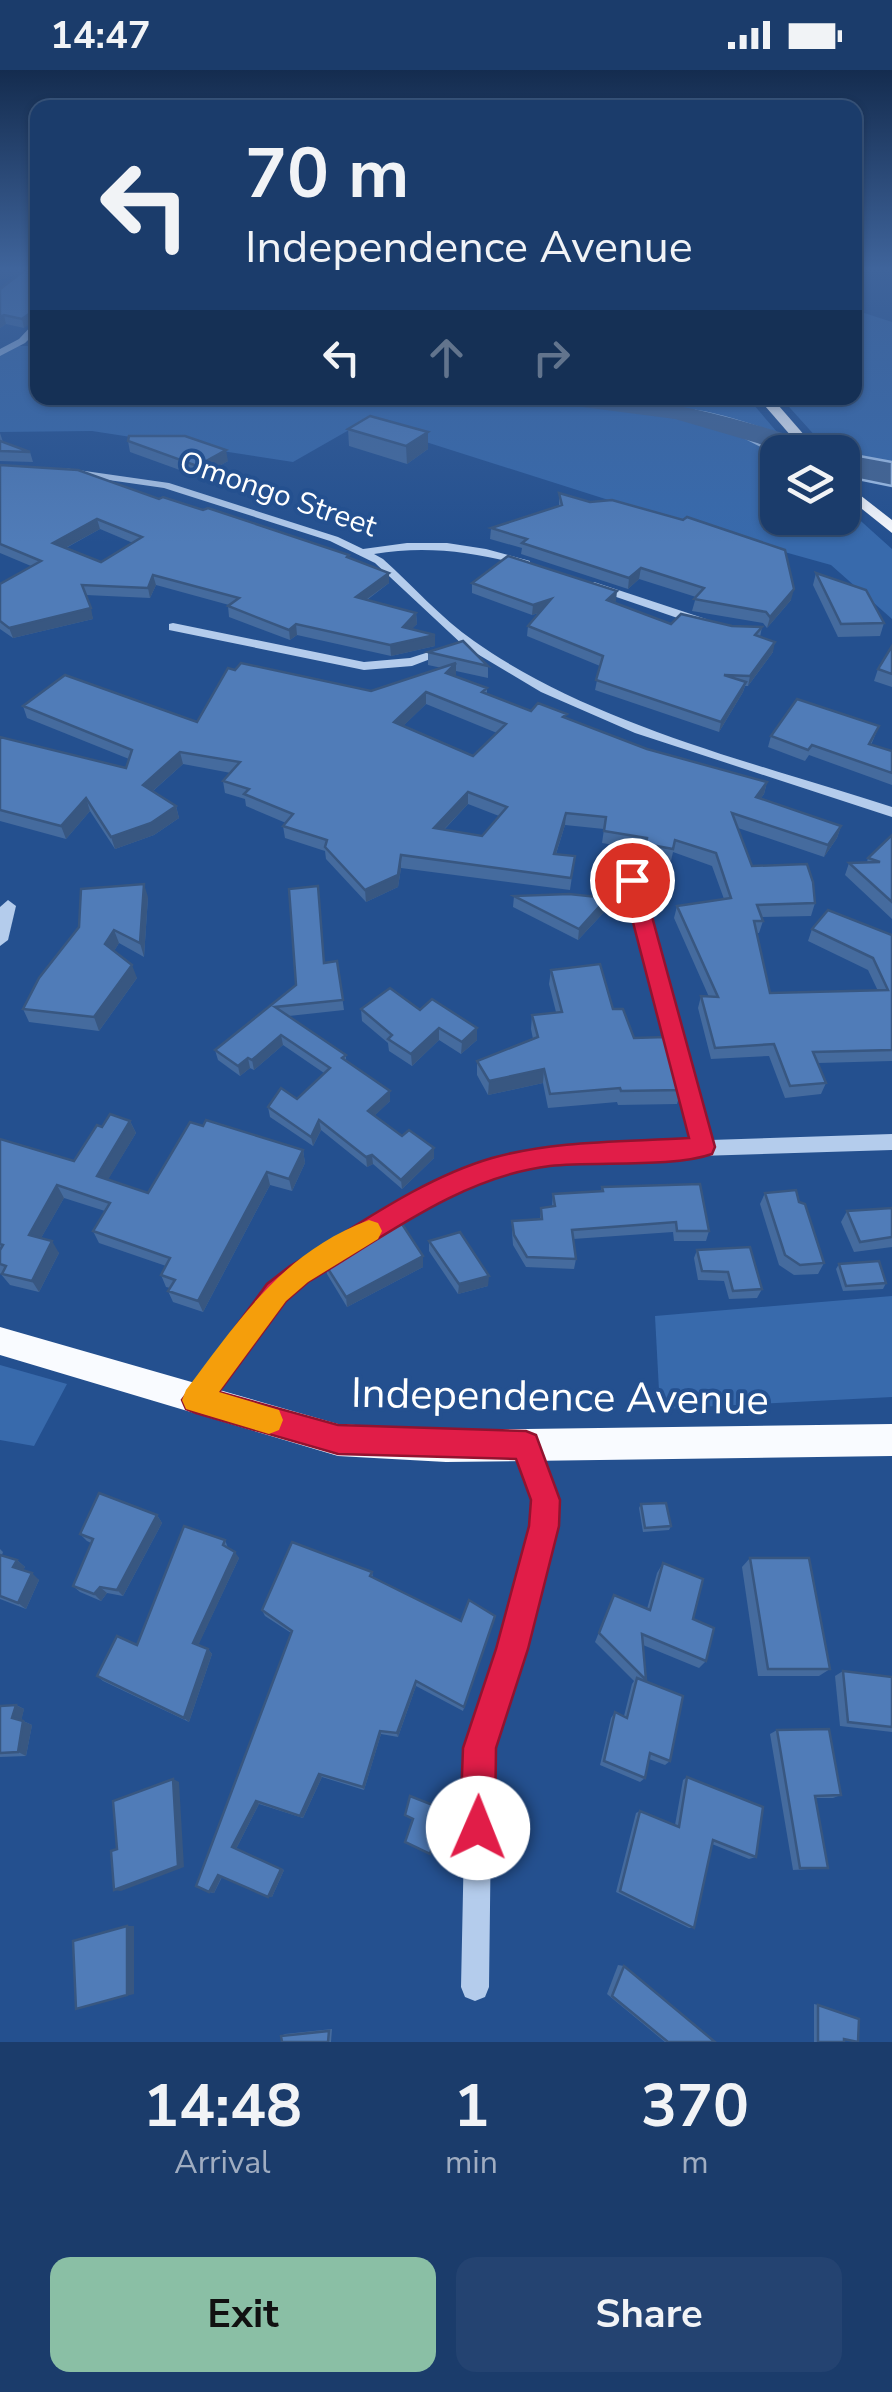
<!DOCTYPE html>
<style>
:root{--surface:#1b3c6b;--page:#244371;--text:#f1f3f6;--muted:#a0adc1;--line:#39567e;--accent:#8abfa5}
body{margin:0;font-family:"Nunito Sans",sans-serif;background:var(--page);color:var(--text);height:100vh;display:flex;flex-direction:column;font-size:38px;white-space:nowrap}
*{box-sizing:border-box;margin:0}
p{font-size:32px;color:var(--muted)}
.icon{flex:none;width:55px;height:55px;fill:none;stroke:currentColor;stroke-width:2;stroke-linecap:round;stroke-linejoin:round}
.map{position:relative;height:1972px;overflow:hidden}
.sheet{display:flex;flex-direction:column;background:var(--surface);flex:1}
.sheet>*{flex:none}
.guide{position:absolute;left:30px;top:30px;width:832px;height:305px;border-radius:20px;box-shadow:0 2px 8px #0004,0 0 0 2px var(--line);background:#1b3c6b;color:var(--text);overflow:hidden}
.fabs{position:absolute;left:760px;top:365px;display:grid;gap:20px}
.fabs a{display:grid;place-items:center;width:100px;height:100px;border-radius:20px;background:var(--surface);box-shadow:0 2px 8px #0004,0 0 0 2px var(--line);font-size:50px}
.pin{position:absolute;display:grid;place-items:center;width:85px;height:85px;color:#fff;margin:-42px;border:5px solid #fff;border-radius:50%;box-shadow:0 2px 10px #0007}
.me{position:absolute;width:110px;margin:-55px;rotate:1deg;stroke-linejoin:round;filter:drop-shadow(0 0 8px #0008)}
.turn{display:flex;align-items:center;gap:35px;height:210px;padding:0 50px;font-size:45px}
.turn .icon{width:130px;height:130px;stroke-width:2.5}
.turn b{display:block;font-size:70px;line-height:85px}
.lanes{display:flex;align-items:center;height:95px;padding:0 50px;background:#0003;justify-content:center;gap:50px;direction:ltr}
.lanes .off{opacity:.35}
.eta{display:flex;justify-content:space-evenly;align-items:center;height:170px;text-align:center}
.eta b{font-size:60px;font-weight:700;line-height:70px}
.cta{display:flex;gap:20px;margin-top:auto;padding:20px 50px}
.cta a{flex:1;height:115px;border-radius:20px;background:var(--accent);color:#111;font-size:40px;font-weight:700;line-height:115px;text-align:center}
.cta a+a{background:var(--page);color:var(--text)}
.status{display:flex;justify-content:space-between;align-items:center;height:70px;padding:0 50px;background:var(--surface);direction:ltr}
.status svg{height:28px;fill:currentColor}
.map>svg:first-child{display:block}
.green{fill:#386aac}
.water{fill:#446491;stroke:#a8c6ec;stroke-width:2.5}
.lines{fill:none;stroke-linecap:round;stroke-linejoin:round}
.river{fill:#446491;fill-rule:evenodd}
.minor{fill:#b4ccec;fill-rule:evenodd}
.major{fill:#f9fbff;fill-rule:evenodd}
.wall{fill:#456b9e;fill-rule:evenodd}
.shaded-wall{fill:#385781}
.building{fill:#507cb8;stroke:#385781;stroke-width:2.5;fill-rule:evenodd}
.route{fill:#e11d48;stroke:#92132f;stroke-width:2.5}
.slow{fill:#f59e0b}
.labels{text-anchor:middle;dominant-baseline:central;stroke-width:8;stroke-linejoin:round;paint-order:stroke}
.far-street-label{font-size:30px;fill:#fff;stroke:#24508f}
.near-street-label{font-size:42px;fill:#fff;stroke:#24508f}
</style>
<div class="status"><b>14:47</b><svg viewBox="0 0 49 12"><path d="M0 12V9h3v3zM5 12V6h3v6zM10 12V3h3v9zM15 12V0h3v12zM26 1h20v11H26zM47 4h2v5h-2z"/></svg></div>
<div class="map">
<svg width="892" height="1972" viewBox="0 0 892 1972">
<rect width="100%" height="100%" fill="#24508f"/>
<g class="green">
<polygon points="855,240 892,252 892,392 827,379 781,328 855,328"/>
<polygon points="13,276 37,276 38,328 748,328 794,382 778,382 778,448 842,448 843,435 892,479 892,549 831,495 684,454 363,352 293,392 92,361 0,362 0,282"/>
<polygon points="892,1226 892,1327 660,1339 655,1246"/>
<polygon points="0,1295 67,1314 34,1376 0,1370"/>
</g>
<g class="water">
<path d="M696 341C745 349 791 372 841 382L777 384 734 362 692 349Z"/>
<polygon points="843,383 892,392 892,416 843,406"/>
</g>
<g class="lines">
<path class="river" d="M562 328C654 322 737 348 824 376L828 382H788L675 349 575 336Z"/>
<g class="minor">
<polygon points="35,252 38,252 38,260 25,273 0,286 0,279 19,269"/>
<path d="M64 398 169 413 338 467 363 479 407 473H447L486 479 530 491V495L526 496C475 482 427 475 374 484L383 489C412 515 441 548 474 571 591 654 756 693 892 737V747L635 663 541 622 464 576 375 493 330 471 164 418 60 403 59 401Z"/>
<polygon points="594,512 706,549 708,552 698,555 590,518 588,516"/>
<polygon points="173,553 364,592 410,588 448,576 454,580 412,596 364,600 169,560 169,554"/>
<polygon points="632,805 640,810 710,1070 892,1064 892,1080 601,1089 548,1094 496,1105 437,1131 306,1210 266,1251 204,1336 196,1340 188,1336 185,1329 188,1322 252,1237 292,1198 423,1119 493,1090 548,1078 692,1070 624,810"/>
<polygon points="8,830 16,836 8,870 0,876 0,837"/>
<polygon points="526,1364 534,1367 557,1430 556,1455 524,1579 492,1678 489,1917 485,1927 475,1931 465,1927 461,1917 466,1678 500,1579 532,1455 535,1430 515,1375 518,1367"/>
</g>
<g class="major">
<polygon points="758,328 772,328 819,382 805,382"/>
<polygon points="842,411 892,450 892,463 842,423"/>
<polygon points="0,1257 338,1354 446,1360 892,1354 892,1386 446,1392 338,1386 0,1285"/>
</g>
</g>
<g class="wall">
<polygon points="0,197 38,197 24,258 6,254 0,258 0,219 24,201 0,210"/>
<polygon points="348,359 428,362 428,379 407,394 349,376"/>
<polygon points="0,363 3,372 30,382 33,392 0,391"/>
<polygon points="128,371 228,391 199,407 130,382"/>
<path d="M0 395 159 429 349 488 389 513 367 530 416 543 417 554 411 559 435 565V576L391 586 297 565 290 570 229 547 228 536 229 535 156 515 150 528 86 525 93 549 13 568 0 559V514L31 496 0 483ZM100 459 133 473 101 492 66 478Z"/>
<polygon points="559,423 791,530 767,558 763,553 692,541 696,527 639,509 628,519 521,484 522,478 490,469 491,458 559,436"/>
<polygon points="816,503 884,553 880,566 838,567 813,515"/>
<polygon points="472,513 616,531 614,532 671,554 762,557 760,567 773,582 748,616 745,616 743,622 719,662 595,620 600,596 527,566 528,556 539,543 532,545 472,523"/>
<polygon points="892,576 892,617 874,611 878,599"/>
<path d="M428 582 488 596V608L456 601 455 606 487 618V624L531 641 566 649 647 679 767 712 764 724 761 728 841 756 837 768 824 787 738 758 752 796 815 833 811 846 761 847 763 851 759 863H756L770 923 878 921 868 900 808 871 812 859 892 865V991L818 993 826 1013 821 1024 785 1028 769 986 711 989 698 938 701 926 709 927 674 848 677 836 724 829 712 796 673 782 671 791 643 786 644 780 602 773 604 759 565 755 556 784 575 786 570 820 401 798 398 817 366 832 326 789 325 781 285 768 283 756 286 753 246 736 245 729 225 723 223 711 231 703 183 694 153 721 176 736 179 748 154 765 115 779 90 741 66 769 0 751V667L126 698 129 689 27 648 23 636 197 652 371 621 442 598 428 595ZM426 634 497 663 473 686 403 656ZM468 734 499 746 482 766 444 760Z"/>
<polygon points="879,656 871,675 892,681 892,715 809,685 805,691 768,677 771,666"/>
<polygon points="892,765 892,849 845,805 849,793 867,792 868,788"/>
<polygon points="514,826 607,828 606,840 578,870 513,837"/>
<polygon points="148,827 144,887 119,873 114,881 137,908 99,961 29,952 23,939"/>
<polygon points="337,891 344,940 289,946 346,985 346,991 390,1021 390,1031 374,1046 434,1088 402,1119 373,1094 367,1097 321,1060 313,1076 270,1047 268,1037 297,1029 324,1003 283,975 254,1000 250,998 240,1006 218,990 215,980 325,893"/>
<polygon points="551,900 613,939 634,968 681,1020 677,1034 618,1035 617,1032 548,1038 543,1013 488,1025 477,1005 477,991 533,969 531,959 532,945 556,942 549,914"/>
<polygon points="361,939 420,940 477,970 461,984 439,970 412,996 389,981 388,973 362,951"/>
<polygon points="130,1051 136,1063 108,1109 148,1123 203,1056 303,1080 305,1093 292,1121 270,1115 203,1242 173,1232 168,1221 170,1218 166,1217 161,1205 166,1196 99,1173 93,1161 105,1141 64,1128 41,1168 59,1183 39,1222 10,1215 0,1203 0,1069 74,1091 102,1057"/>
<polygon points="602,1117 709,1161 706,1171 674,1171 673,1162 573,1169 576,1189 574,1199 526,1197 513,1175 512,1162 512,1151 540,1150 541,1138 552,1136 553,1124 601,1121"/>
<polygon points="765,1123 824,1193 818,1204 794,1205 779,1195 760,1134"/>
<polygon points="892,1138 892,1177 854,1182 841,1152 847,1141"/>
<polygon points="429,1171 488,1216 458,1224 429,1181"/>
<polygon points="697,1180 762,1219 757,1228 729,1229 724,1211 698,1210 694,1188"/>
<polygon points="423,1186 423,1197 347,1237 327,1204 325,1194"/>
<polygon points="839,1194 886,1213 883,1219 843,1221 836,1199"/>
<polygon points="641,1434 671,1456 669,1460 643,1462 639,1438"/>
<polygon points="157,1445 162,1453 123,1526 107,1523 101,1531 80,1522 73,1516 91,1473 87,1471 80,1464"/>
<polygon points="225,1470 228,1478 239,1488 198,1575 208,1579 212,1584 189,1652 103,1611 97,1606 137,1575"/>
<polygon points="0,1479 3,1482 2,1485 17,1490 25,1497 23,1500 39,1510 26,1539 0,1529"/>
<polygon points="750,1488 830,1599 819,1606 758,1606 742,1497"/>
<polygon points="663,1493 693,1549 706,1591 699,1598 643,1575 646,1610 670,1691 665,1695 649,1689 645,1708 640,1712 600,1695 611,1648 615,1642 624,1646 632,1614 634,1611 595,1572 614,1525 647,1539 657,1503"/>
<polygon points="372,1502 373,1508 461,1551 495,1546 463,1641 416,1616 398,1667 381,1664 364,1720 322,1707 303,1748 259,1734 236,1779 284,1800 272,1827 222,1807 214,1823 209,1822 291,1563 265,1546 262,1540"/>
<polygon points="843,1601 892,1607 892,1662 840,1656 835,1606"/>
<polygon points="16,1635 24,1639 21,1650 32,1655 26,1686 0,1687 0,1636"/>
<polygon points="777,1660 841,1725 833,1728 816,1728 828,1798 793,1800 770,1664"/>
<polygon points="687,1707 756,1787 749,1789 712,1774 694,1858 689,1858 616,1822 636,1743 640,1741 675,1755 683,1710"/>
<polygon points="618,1895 624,1896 715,1972 665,1972 607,1924"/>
<polygon points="814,1934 818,1935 844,1972 814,1972"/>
<polygon points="332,1959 331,1972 282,1972 281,1966 285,1964"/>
</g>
<g class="shaded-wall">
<polygon points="8,197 34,197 0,210 0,200"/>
<polygon points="36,239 38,249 24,258 22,249"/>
<polygon points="4,245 6,254 0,258 0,247"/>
<polygon points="428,362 428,379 407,394 406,376"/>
<polygon points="226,380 228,391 199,407 197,396"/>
<polygon points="97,449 100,459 56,483 53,473"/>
<polygon points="641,498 639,509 628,519 629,508"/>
<polygon points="389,503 389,513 356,537 356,527"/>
<polygon points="153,505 156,515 150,528 148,518"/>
<polygon points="794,519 791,530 767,558 770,547"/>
<polygon points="617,521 616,531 606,540 607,530"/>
<polygon points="551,529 551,539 532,545 533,535"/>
<polygon points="91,538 93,549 13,568 9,558"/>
<polygon points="416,543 417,554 403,568 403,557"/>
<polygon points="296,554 297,565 290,570 289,560"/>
<polygon points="435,565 435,576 391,586 390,575"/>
<polygon points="775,572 773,582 748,616 750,606"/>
<polygon points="456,593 456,605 446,615 446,603"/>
<polygon points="746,612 743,622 719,662 721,652"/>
<polygon points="426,622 426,634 395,664 394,652"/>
<polygon points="180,682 183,694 146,727 143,715"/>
<polygon points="767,712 764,724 753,739 756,727"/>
<polygon points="468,722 468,734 434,770 434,758"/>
<polygon points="86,728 90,741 66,769 61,756"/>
<polygon points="176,736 179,748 154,765 115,779 111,767"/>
<polygon points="566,743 565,755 552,796 554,784"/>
<polygon points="841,756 837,768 824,787 828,775"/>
<polygon points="401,785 401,798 398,817 366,832 365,820"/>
<polygon points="144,814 148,827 144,887 140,873"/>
<polygon points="607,828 606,840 578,870 579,859"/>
<polygon points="114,860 119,873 110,888 105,874"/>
<polygon points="132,895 137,908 99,961 94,947"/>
<polygon points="439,958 439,970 412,996 411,984"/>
<polygon points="477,958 477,970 461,984 462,972"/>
<polygon points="281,965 283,975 254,1000 252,990"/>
<polygon points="248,988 250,998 240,1006 238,996"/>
<polygon points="544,999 543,1013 488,1025 489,1011"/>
<polygon points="390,1021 390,1031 369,1051 368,1041"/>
<polygon points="319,1050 321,1060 313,1076 311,1067"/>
<polygon points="130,1051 136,1063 103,1118 97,1106"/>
<polygon points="434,1078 434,1088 402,1119 401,1110"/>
<polygon points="303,1080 305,1093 292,1121 289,1109"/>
<polygon points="372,1085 373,1094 367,1097 366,1087"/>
<polygon points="267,1102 270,1115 203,1242 198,1231"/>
<polygon points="57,1115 64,1128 36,1177 29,1165"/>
<polygon points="52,1171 59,1183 39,1222 32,1211"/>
<polygon points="423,1186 423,1197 347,1237 346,1227"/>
<polygon points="489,1206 488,1216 458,1224 459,1214"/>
<polygon points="157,1445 162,1453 123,1526 117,1520"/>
<polygon points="235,1482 239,1488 197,1578 193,1573"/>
<polygon points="17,1490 25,1497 21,1504 13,1497"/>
<polygon points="32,1503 39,1510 26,1539 18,1533"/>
<polygon points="100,1517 107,1523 101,1531 94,1524"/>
<polygon points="208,1579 212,1584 189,1652 184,1648"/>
<polygon points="416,1611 416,1616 398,1667 397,1663"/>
<polygon points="16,1635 24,1639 21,1652 12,1648"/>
<polygon points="23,1651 32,1655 26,1686 18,1682"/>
<polygon points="380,1661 381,1664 364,1720 363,1717"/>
<polygon points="319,1704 322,1707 303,1748 300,1746"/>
<polygon points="173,1709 179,1712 184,1797 121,1821 114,1820"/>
<polygon points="256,1731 259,1734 236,1779 284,1800 272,1827 268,1827 232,1777"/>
<polygon points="218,1805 222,1806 214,1823 209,1822"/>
<polygon points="127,1856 134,1856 134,1924 76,1939"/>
</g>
<g class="building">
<polygon points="29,197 38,197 38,249 36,239 22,249 4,245 0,247 0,219"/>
<polygon points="370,346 428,362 406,376 348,359"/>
<polygon points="129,366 185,366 226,380 197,396 128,371"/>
<polygon points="0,371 30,382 0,381"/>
<path d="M0 395 78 400 159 429 163 427 203 440 208 438 349 485 347 487 389 503 356 527 416 543 403 557 435 565 390 575 296 554 289 560 228 536 239 528 153 505 148 518 82 515 91 538 9 558 0 551V514L41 491 0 474ZM97 449 142 467 101 492 53 473Z"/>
<polygon points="559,423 590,432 612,430 683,450 687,447 785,480 794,519 770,547 766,542 694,529 704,518 641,498 629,508 522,473 527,469 491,458 562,435"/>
<polygon points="508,486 617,521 607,530 671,554 681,544 732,556 762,557 755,565 775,572 750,606 724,605 746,612 721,652 596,610 603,586 528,556 551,529 533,535 472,513"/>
<polygon points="816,503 866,520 884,553 841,554"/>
<polygon points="463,571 488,596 428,582"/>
<polygon points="892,576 892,604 878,599"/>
<path d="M241 593 371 621 456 593 446 603 487 618 482 622 531 641 538 633 567 644 563 647 647 679 767 712 756 727 841 756 828 775 732 743 752 796 807 794 813 812 815 833 757 835 763 851H754L770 923 888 920 873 888 812 859 828 840 892 865V980L813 982 826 1013 790 1016 774 974 715 978 701 926 718 927 677 836 731 828 716 783 675 770 673 779 646 774 647 768 604 761 606 747 566 743 554 784 575 786 571 808 401 785 398 805 365 820 325 777 327 770 283 756 293 744 244 724 249 719 223 711 240 692 180 682 143 715 176 736 151 753 111 767 86 728 61 756 0 740V667L126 698 132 680 23 636 65 605 197 652 228 598 235 600ZM426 622 506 654 473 686 394 652ZM468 722 507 737 482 766 434 758Z"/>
<polygon points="797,629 879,656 869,674 892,681 892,703 812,675 808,680 771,666"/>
<polygon points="892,765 892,832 849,793 880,792 868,788"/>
<polygon points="144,814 140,873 114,860 105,874 132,895 94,947 23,939 39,908 79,857 81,819"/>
<polygon points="318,816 324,893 337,891 343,930 275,937 346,985 342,988 390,1021 368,1041 402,1066 409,1060 434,1078 401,1110 372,1085 366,1087 319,1050 311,1067 268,1037 281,1018 297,1029 330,998 281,965 252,990 248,988 238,996 215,980 296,915 289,819"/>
<polygon points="569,824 607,828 579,859 514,826"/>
<polygon points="600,894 613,939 623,939 634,968 666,967 681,1020 621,1021 620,1018 550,1024 544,999 489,1011 477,991 538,967 532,945 562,942 551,900"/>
<polygon points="390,918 420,940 432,929 477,958 462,972 439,958 411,984 388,969 392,965 361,939"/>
<polygon points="110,1044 130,1051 97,1106 148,1123 190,1052 203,1056 206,1050 303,1080 289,1109 267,1102 198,1231 168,1221 175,1210 161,1205 170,1188 93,1161 110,1133 57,1115 29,1165 52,1171 32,1211 2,1204 6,1196 0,1194 0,1180 3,1175 0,1174 0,1069 74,1091 97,1055 102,1057"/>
<polygon points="700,1114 709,1161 677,1161 676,1152 572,1160 576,1189 527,1187 514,1165 512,1151 542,1149 541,1138 555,1136 553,1124 603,1121 602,1117"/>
<polygon points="796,1120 799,1132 805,1134 824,1193 800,1195 785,1185 765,1123"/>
<polygon points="892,1138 892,1167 860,1172 847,1141"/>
<polygon points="402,1154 423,1186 346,1227 325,1194"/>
<polygon points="460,1162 489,1206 459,1214 429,1171"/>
<polygon points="750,1177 762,1219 733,1221 728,1202 702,1201 697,1180"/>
<polygon points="879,1191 886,1213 846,1216 839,1194"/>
<polygon points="99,1423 157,1445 117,1520 100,1517 94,1524 73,1516 93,1469 80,1464"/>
<polygon points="666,1433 671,1456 645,1458 641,1434"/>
<polygon points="184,1456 225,1470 223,1475 235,1482 193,1573 208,1579 184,1648 97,1606 117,1566 137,1575"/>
<polygon points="292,1472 372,1502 370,1506 461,1551 469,1530 495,1546 464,1637 416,1611 397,1663 380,1661 363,1717 319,1704 300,1746 256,1731 232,1777 281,1799 268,1827 218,1805 209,1822 196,1816 292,1561 262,1540"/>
<polygon points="0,1485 17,1490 13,1497 32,1503 18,1533 0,1526"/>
<polygon points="750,1488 809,1488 830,1599 768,1599"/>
<polygon points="663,1493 703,1509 693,1549 714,1558 706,1591 642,1564 646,1610 599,1563 614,1525 650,1540"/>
<polygon points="843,1601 892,1607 892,1657 848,1652"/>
<polygon points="637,1608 683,1626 670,1691 650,1683 645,1708 604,1691 615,1642 627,1648"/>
<polygon points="16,1635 12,1648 23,1651 18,1682 0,1683 0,1636"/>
<polygon points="829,1659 841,1725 815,1726 828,1798 800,1798 777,1660"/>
<polygon points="687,1707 763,1737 756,1787 713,1770 694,1858 620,1821 640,1741 679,1757"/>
<polygon points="173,1709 178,1796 114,1820 111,1781 117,1779 113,1731"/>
<polygon points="410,1726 443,1739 430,1784 405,1772 413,1749 405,1745"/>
<polygon points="127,1856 127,1925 76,1939 73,1871"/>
<polygon points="624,1896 715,1972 668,1972 612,1926"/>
<polygon points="818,1935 859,1949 858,1972 844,1969 844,1972 818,1972"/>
<polygon points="329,1961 328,1972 282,1972 281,1966"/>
</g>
<linearGradient id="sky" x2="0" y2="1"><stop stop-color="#142c4f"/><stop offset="0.42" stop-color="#3f649b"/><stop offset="1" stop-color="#3f649b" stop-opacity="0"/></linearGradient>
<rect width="892" height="473" fill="url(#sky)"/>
<path class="route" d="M632 803 642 810 715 1077 712 1084C673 1098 595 1091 550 1096 460 1107 384 1167 308 1212L286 1231 219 1322 338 1355 526 1361 536 1365 560 1430 559 1456 528 1579 496 1678 495 1758 490 1770 478 1775 465 1770 460 1758 463 1678 496 1579 529 1456 531 1430 516 1389 338 1384 196 1343 186 1339 182 1330 267 1214 290 1196C354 1158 420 1109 492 1088 555 1070 623 1072 689 1068L622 810Z"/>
<path class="slow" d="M369 1150 378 1153 382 1161 378 1169 308 1212 286 1231 219 1322 279 1340 283 1350 279 1360 269 1364 186 1339 182 1330 186 1320C239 1250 283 1182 369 1150Z"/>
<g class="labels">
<g class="far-street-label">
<text transform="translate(278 424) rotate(19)">Omongo Street</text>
</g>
<g class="near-street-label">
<text transform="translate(560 1327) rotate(1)">Independence Avenue</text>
</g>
</g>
</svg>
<div class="fabs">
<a><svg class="icon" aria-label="layers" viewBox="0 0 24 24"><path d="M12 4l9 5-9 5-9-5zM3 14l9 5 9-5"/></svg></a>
</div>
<div class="pin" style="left:632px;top:810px;background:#d93025"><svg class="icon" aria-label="arrive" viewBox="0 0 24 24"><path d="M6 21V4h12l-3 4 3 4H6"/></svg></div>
<svg class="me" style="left:478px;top:1758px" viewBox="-20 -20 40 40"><circle r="19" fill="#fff"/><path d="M0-13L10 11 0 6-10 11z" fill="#e11d48"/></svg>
<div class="guide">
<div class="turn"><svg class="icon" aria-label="left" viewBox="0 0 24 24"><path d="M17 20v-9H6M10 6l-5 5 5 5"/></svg><div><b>70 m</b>Independence Avenue</div></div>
<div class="lanes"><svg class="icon" aria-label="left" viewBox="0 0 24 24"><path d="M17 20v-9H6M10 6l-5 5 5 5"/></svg><svg class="icon off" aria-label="ahead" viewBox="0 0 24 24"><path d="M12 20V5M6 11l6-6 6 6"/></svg><svg class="icon off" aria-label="right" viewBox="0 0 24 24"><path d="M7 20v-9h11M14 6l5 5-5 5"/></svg></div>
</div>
</div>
<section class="sheet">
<div class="eta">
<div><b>14:48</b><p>Arrival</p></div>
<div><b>1</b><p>min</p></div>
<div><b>370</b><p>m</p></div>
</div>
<div class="cta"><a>Exit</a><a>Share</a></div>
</section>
